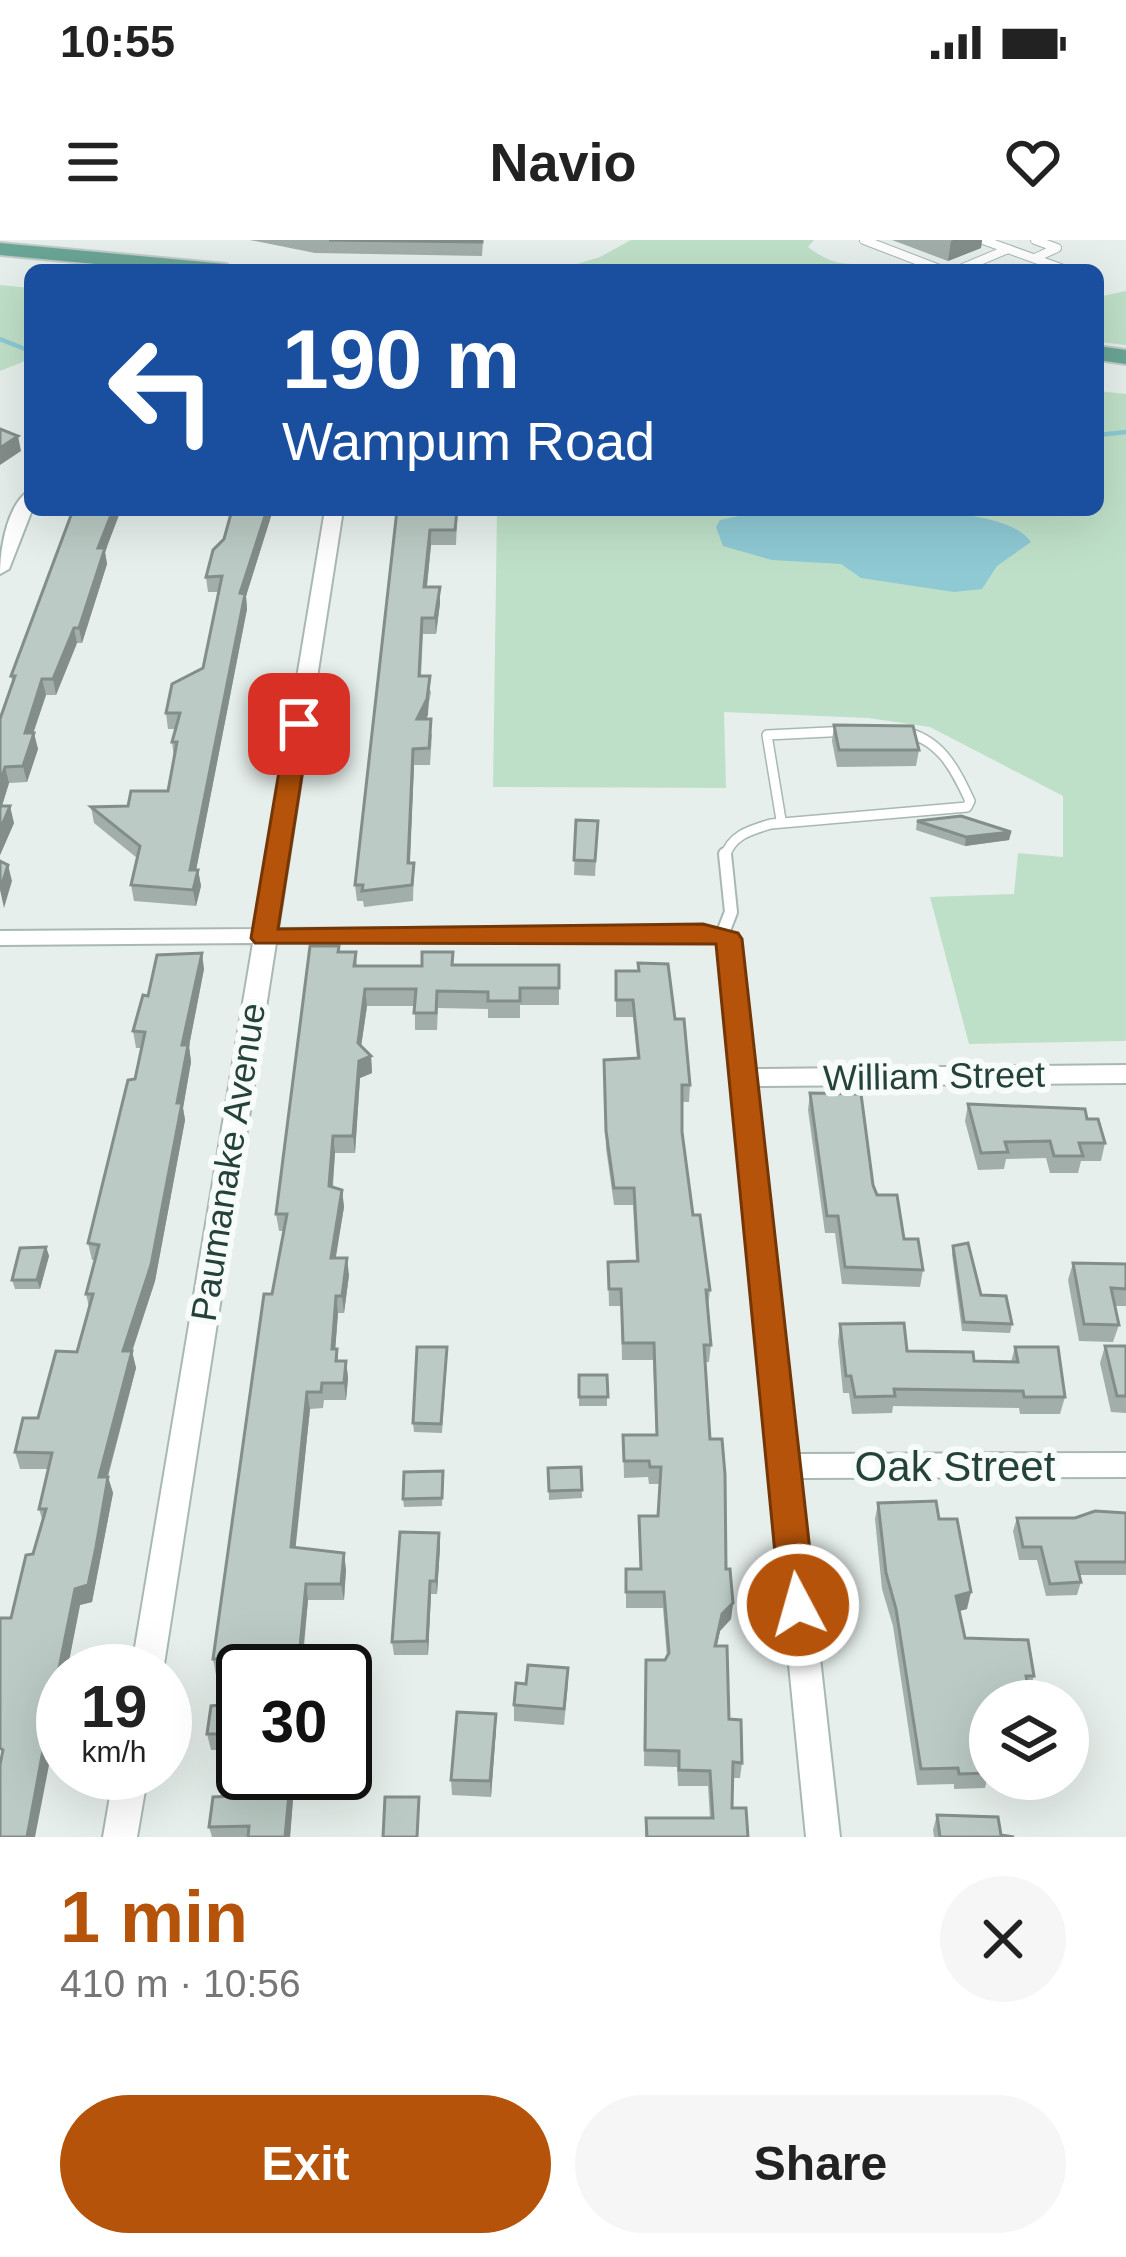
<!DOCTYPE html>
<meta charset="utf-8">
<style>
:root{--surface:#fff;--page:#f6f6f6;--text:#222;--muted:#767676;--accent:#b45309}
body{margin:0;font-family:Arial,sans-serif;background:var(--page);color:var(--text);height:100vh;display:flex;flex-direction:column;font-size:45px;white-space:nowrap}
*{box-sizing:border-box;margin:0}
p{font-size:39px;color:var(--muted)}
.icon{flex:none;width:66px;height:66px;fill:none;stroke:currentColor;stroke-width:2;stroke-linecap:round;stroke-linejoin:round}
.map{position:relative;height:1597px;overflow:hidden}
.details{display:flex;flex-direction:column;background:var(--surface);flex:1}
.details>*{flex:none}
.top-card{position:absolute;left:24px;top:24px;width:1080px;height:252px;border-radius:18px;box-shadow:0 12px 48px #0002;background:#1a4fa0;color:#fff;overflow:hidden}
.fabs{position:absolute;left:969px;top:1440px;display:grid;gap:24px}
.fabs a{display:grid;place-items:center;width:120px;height:120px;border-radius:50%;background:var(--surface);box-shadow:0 12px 48px #0002;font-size:60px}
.speed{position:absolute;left:36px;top:1404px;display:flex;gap:24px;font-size:60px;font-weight:700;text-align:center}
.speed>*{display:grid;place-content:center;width:156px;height:156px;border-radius:50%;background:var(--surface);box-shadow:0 12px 48px #0002;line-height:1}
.speed small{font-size:30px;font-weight:400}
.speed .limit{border:6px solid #111;border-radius:18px;background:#fff;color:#111}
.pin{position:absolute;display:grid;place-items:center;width:102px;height:102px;color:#fff;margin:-51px;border-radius:24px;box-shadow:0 6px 18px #0006}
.me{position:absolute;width:132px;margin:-66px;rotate:354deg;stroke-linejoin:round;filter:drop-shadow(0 0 9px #0008)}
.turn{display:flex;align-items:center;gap:42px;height:252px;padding:0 60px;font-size:54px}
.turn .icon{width:156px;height:156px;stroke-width:2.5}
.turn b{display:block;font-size:84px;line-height:102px}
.round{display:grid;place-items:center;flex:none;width:126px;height:126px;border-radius:63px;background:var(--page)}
.summary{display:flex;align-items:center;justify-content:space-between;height:204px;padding:0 60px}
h1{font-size:72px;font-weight:600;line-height:90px;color:var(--accent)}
.action{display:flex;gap:24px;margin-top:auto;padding:24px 60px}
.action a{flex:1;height:138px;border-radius:72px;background:var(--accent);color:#fff;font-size:48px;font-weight:600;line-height:138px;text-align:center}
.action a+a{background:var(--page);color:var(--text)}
.status{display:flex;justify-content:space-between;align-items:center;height:84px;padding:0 60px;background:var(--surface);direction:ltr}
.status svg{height:33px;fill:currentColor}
header{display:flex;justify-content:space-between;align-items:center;height:156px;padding:0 60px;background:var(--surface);font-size:54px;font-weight:600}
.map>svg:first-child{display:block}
.green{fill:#bfe0c8}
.water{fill:#8ec9d4}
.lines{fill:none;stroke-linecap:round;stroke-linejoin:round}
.stream{stroke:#8ec9d4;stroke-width:4.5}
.service-far2-casing{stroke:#a8b8b2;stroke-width:10}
.service-far1-casing{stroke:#a8b8b2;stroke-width:12}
.service-casing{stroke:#a8b8b2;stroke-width:16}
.minor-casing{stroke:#a8b8b2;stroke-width:4}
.primary-casing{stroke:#c2cac8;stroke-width:4}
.service-far2{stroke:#fff;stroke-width:8}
.service-far1{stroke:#fff;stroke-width:9}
.service{stroke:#fff;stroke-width:12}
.minor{fill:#fff;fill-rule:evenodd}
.primary{fill:#6aa596;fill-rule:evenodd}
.wall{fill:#a1aea9}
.shaded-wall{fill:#838d89}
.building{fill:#bbcac4;stroke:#838d89;stroke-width:3}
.route{fill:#b45309;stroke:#753606;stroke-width:3}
.labels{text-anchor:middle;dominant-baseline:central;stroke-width:12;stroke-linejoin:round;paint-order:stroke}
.street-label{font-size:36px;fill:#24423a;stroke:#f7fbf9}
.near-street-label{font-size:42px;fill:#24423a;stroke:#f7fbf9}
</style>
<div class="status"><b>10:55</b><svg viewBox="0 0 49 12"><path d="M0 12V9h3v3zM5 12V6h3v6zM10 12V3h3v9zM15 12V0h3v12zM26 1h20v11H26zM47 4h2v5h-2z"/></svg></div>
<header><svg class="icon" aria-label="menu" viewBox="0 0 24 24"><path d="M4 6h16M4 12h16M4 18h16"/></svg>Navio<svg class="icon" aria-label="heart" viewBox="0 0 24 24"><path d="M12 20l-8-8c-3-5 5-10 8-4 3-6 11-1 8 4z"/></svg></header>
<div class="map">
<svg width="1126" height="1597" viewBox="0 0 1126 1597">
<rect width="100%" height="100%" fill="#e6efeb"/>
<g class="green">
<path d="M631 0H814L808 7C847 37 862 15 899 30H557L600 17Z"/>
<polygon points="0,45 30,48 30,119 0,131"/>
<polygon points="1126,51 1126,105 1098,102 1098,57"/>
<polygon points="1098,151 1126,154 1126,801 969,804 930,657 1014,654 1018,613 1063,617 1063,556 930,487 868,478 724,472 726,548 493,547 497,270 1098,270"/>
</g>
<path class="water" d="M766 270C819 270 1003 258 1031 302L997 326 982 349 954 352 861 338 841 324 772 320 723 306 716 287 720 280Z"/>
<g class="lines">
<g class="stream">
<polyline points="0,99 30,111"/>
<polyline points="1098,195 1126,192"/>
</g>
<g class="service-far2-casing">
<g id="service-far2">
<polyline points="864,0 942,30"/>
<polyline points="983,0 1066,30"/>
<polyline points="1035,0 1057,8 1035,18"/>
<polyline points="958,30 1008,9"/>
</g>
</g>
<g class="service-far1-casing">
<g id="service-far1">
<polyline points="781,580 767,495 849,491"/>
<path d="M725 617C731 595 751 590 771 584L967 567 970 561C954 527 940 498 900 491"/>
</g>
</g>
<g class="service-casing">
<polyline id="service" points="722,695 731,672 725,614"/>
</g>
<g class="minor-casing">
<g id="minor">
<path d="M30 250 32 270 9 329 0 334C0 309 7 264 30 250Z"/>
<polygon points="325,270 343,270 278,689 703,686 737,694 740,699 755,829 1126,825 1126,843 757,846 798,1214 1126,1213 1126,1237 800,1238 840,1597 806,1597 718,704 703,700 276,703 163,1431 131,1431 253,703 0,705 0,691 255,689"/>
<polygon points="114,1533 148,1533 137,1597 103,1597"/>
</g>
</g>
<g class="primary-casing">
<g id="primary">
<polygon points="0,3 226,24 236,30 159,30 0,15"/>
<polygon points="1098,106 1126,110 1126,124 1098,120"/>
</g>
</g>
<use href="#service-far2" class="service-far2"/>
<use href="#service-far1" class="service-far1"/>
<use href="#service" class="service"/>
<use href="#minor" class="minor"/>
<use href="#primary" class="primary"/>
</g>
<g class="wall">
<polygon points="250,0 483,0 482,16 315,13"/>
<polygon points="892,0 982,0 981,8 948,21"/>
<polygon points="232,270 273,270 246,356 247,369 196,630 198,630 201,646 196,666 134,661 131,645 137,618 94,583 91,567 128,566 168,551 174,518 172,502 175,489 168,489 166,473 203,428 218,352 208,352 206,337 224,299"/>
<polygon points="397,270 457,281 456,305 431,305 427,347 440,363 436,394 423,394 421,436 431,452 426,479 432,495 430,525 414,525 410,623 414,623 413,661 364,667 363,661 357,661 355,645"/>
<polygon points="105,312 107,324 82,403 77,403 56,455 46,455 33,493 38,509 27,542 9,543 2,566 14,583 0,615 0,479 13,443 11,436"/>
<polygon points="834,485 919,510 916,526 837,527 832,501"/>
<polygon points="576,580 598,581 595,636 574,635"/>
<polygon points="917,581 1011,592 1009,600 965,606 916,590"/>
<polygon points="339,712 356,712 357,726 559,725 559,765 520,765 520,778 488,778 488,769 438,768 437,790 415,790 415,766 367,766 361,807 371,816 372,833 360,838 355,913 335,913 333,947 342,950 344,967 335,1018 349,1035 344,1073 338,1073 335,1109 337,1109 338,1121 346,1121 348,1138 346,1160 324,1160 323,1168 310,1169 295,1307 346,1329 344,1360 308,1360 302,1431 243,1431 243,1435 216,1435 213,1419 272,1054 284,991 279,991 276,974"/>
<polygon points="204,729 189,806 191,822 183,868 185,880 155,1041 132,1112 136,1128 108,1237 113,1253 92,1362 80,1365 67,1431 63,1431 63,1520 1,1520 0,1378 11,1378 33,1314 43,1282 39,1269 48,1229 20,1229 15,1212 77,1112 89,1067 86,1054 95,1020 92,1020 88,1003 135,839 142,808 136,808 133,791 148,756"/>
<polygon points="616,731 675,779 690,845 689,862 682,862 682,892 693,975 710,1050 708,1067 711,1105 709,1122 705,1122 710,1199 726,1329 733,1363 731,1379 720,1391 717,1406 729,1479 742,1523 740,1538 732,1538 732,1568 748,1597 645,1597 646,1578 710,1578 708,1546 678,1546 677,1527 644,1526 645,1436 667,1417 663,1368 626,1368 626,1329 640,1329 639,1276 658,1276 660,1244 649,1244 648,1237 624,1238 623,1195 656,1195 653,1120 622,1120 621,1066 609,1066 608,1022 636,1021 633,965 614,965 606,908 604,837 637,818 633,777 616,777"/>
<polygon points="810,853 873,945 923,1030 920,1047 842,1044 835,993 825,993 808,870"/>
<polygon points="968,864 1087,879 1105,903 1101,921 1081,921 1078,933 1050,933 1046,918 1006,919 1004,929 978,930 965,881"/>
<polygon points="953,1006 981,1055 1012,1084 1010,1093 962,1091 952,1014"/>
<polygon points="46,1007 49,1016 40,1049 15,1049 12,1040"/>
<polygon points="1073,1023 1126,1024 1126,1066 1114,1066 1119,1085 1113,1102 1079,1101 1068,1040"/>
<polygon points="840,1084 907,1111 974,1121 1011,1122 1015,1107 1065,1157 1060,1174 1020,1174 1019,1168 893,1166 892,1173 852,1174 849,1153 843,1153 838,1101"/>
<polygon points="1105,1106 1126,1106 1126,1173 1111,1172 1100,1123"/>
<polygon points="447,1115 442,1193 414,1192 413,1183"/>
<rect x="579" y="1135" width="28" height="31"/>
<polygon points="581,1227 582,1258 549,1260 548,1228"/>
<polygon points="443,1231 442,1266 404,1267 403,1259"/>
<polygon points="878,1263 939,1279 967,1369 959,1371 965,1398 1034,1436 1029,1451 990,1461 990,1539 1013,1539 987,1540 985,1548 954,1549 954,1544 917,1545 893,1386 882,1349 875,1279"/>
<polygon points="1126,1273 1126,1335 1079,1335 1081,1342 1077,1355 1046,1356 1037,1320 1019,1320 1013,1291 1017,1278 1075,1278"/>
<polygon points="439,1293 440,1307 437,1354 431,1354 428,1415 394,1415 392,1402"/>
<polygon points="526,1444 568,1444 564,1485 514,1481 514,1465"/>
<polygon points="243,1463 243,1533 291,1533 294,1547 290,1597 212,1597 209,1587 233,1556 239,1510 211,1510 207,1494"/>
<polygon points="496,1474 496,1489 491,1557 452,1555 451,1540"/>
<polygon points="937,1575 1001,1595 1014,1597 934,1597 933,1590"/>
</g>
<g class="shaded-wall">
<polygon points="953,0 982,0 981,8 948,21 951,1"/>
<polygon points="18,196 21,211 0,225 0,208"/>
<polygon points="113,270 121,270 105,312 107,324 82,403 79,388 98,308"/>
<polygon points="267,270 273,270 246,356 247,369 193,646 190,630 240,353"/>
<polygon points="430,290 431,305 425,363 424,347"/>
<polygon points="440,347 440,363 436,394 435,378"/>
<polygon points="74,388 77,403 56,455 53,439"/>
<polygon points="430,436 428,475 418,496 417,479"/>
<polygon points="42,439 46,455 28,509 25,493"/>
<polygon points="34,493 38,509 27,542 23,526"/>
<polygon points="413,509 414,525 409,640 408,623"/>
<polygon points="5,527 9,543 0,572 0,543"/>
<polygon points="10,566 14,583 0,615 0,590"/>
<polygon points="1011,592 1009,600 965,606 966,597"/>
<polygon points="8,625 12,641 4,668 0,650"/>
<polygon points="198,630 201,646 196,666 193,650"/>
<polygon points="202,713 204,729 189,806 191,822 183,868 185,880 155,1041 132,1111 136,1128 103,1253 99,1237 123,1111 177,863 182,805"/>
<polygon points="365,749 367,766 359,820 358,803"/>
<polygon points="371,816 372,833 360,838 355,913 353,896 359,821"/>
<polygon points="333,896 335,913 331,963 329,946"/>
<polygon points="342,950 344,967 333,1035 331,1018"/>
<polygon points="46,1007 49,1016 40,1049 37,1040"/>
<polygon points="347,1018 349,1035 344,1073 342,1056"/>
<polygon points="336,1056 338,1073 334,1126 332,1109"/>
<polygon points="346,1121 348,1138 346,1160 344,1143"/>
<polygon points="307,1152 310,1169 294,1323 291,1307"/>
<polygon points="108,1237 113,1253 92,1362 80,1365 67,1431 63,1431 63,1451 55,1448 75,1349"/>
<polygon points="439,1293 440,1307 437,1354 436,1341"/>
<polygon points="344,1313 346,1329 344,1360 341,1344"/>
<polygon points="430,1341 431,1354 428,1415 427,1401"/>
<polygon points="306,1344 308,1360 301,1431 299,1418"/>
<polygon points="971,1352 967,1369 952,1373 956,1356"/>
<polygon points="733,1363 731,1379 720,1391 713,1422 722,1374"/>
<polygon points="496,1474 496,1489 491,1557 490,1541"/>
<polygon points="44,1505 50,1520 35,1597 27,1597"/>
<polygon points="291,1533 294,1547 290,1597 285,1597"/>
</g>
<g class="building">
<polygon points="329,0 482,0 482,2"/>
<polygon points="0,189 18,196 0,208"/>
<polygon points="73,270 113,270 98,308 105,308 79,388 74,388 53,439 42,439 25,493 34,493 23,526 5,527 0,543 0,479 15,436 11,436"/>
<polygon points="232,270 267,270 240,353 245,354 190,630 198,630 193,650 131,645 140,606 91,567 128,566 131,551 168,551 177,502 172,502 180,473 166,473 172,444 203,428 222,336 206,337 213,310 224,299"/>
<polygon points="397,270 457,270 455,290 430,290 424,347 440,347 435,378 422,378 419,436 430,436 427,459 417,479 431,479 429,508 413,509 408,623 414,623 412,645 362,651 363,645 355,645"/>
<polygon points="834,485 913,486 919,510 839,510"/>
<polygon points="0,566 10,566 0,590"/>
<polygon points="961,576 1011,592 966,597 917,581"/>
<polygon points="576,580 598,581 595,621 574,620"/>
<polygon points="0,621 8,625 0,650"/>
<polygon points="310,706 339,706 338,712 356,712 354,726 422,726 422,712 453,712 452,725 559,725 559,748 520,748 520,761 488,761 488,752 437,751 436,773 414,773 416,749 365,749 358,803 371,816 359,821 353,896 333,896 329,946 342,950 331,1018 347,1018 342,1056 336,1056 332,1109 337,1109 336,1121 346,1121 344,1143 322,1143 321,1152 307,1152 291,1307 344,1313 341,1344 306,1344 299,1418 281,1418 279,1431 247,1431 248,1419 213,1419 264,1054 272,1054 287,974 276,974"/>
<polygon points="202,713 182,805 188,805 177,863 182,863 151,1025 123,1111 132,1111 99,1237 108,1237 96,1307 88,1345 75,1349 55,1448 63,1448 63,1504 44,1505 27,1597 0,1597 0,1525 3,1510 0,1508 0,1378 11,1378 26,1315 33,1314 46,1269 39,1269 52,1213 15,1212 23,1178 38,1178 56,1111 77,1112 93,1054 86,1054 99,1005 88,1003 128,840 135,839 145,792 133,791 143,755 148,756 157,715"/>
<polygon points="638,723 668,724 675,779 684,779 690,845 682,845 682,892 693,975 700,975 710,1050 706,1050 711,1105 704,1105 710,1199 722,1199 725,1234 726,1329 730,1329 733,1363 722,1374 715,1406 727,1406 729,1479 741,1480 742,1523 733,1522 732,1568 746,1568 748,1597 647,1597 646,1578 713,1578 710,1531 679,1530 679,1511 645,1510 646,1420 665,1420 669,1413 664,1352 626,1352 626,1329 641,1329 639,1276 658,1276 661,1227 650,1227 649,1221 624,1221 623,1195 657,1195 654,1103 623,1103 621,1049 609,1049 608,1022 638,1021 634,948 614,948 606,891 604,820 639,818 633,760 616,760 616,731 639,731"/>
<polygon points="810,853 861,854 873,945 877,955 897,955 904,999 918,999 923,1030 845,1027 838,976 827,976"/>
<polygon points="968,864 1085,869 1087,879 1098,879 1105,903 1079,903 1083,916 1054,916 1050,901 1005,902 1008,912 981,913"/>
<polygon points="968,1003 981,1055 1006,1056 1012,1084 964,1082 953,1006"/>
<polygon points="46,1007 37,1040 12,1040 20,1008"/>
<polygon points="1073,1023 1126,1024 1126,1049 1111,1048 1119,1085 1084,1084"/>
<polygon points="904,1083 907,1111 973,1112 974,1121 1018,1122 1015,1107 1058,1107 1065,1157 1024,1157 1023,1151 894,1149 895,1156 855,1157 851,1136 846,1136 840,1084"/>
<polygon points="1105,1106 1126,1106 1126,1156 1117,1156"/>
<polygon points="417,1107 447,1107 441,1184 413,1183"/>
<polygon points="579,1135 607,1135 608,1157 579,1157"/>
<polygon points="581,1227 582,1250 549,1251 548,1228"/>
<polygon points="443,1231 442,1258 403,1259 404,1232"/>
<polygon points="936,1261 939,1279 957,1279 971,1352 956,1356 965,1398 1028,1400 1034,1436 1026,1436 1031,1461 990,1461 990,1525 988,1525 990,1533 959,1534 958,1528 921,1529 896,1369 886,1333 878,1263"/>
<polygon points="1095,1271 1126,1273 1126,1322 1076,1322 1081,1342 1050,1344 1041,1307 1023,1307 1017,1278 1075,1278"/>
<polygon points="400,1292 439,1293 436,1341 430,1341 427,1401 392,1402"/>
<polygon points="528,1425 568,1428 564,1469 514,1465 516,1443 526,1444"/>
<polygon points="243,1463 243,1533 291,1533 285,1597 248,1597 249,1586 209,1587 213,1557 233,1556 240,1494 207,1494 211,1466"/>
<polygon points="457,1472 496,1474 490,1541 451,1540"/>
<polygon points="385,1557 419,1557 417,1597 383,1597"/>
<polygon points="937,1575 998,1577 1001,1595 1014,1597 940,1597"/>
</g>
<polygon class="route" points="299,477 310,484 278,689 703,684 738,693 742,699 816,1365 811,1377 798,1381 786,1377 780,1365 716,704 255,703 251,698 287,484"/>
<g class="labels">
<g class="street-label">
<text transform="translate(934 836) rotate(-1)">William Street</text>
<text transform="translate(228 922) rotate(-81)">Paumanake Avenue</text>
</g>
<g class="near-street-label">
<text x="955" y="1226">Oak Street</text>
</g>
</g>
</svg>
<div class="fabs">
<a><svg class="icon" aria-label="layers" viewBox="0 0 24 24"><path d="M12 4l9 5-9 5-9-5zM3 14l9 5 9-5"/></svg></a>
</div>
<div class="speed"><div>19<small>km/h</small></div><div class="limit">30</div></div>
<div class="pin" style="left:299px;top:484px;background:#d93025"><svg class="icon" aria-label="arrive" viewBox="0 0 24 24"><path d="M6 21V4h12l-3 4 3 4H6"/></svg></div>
<svg class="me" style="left:798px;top:1365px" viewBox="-20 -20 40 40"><circle r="17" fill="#b45309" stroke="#fff" stroke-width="3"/><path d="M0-11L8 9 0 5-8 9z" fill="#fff"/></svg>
<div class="top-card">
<div class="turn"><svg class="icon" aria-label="left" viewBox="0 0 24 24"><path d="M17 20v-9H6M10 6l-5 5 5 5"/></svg><div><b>190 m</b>Wampum Road</div></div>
</div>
</div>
<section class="details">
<div class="summary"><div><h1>1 min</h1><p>410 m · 10:56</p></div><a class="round"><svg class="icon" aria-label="close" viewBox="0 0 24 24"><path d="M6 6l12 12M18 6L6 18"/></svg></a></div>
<div class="action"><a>Exit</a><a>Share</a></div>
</section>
